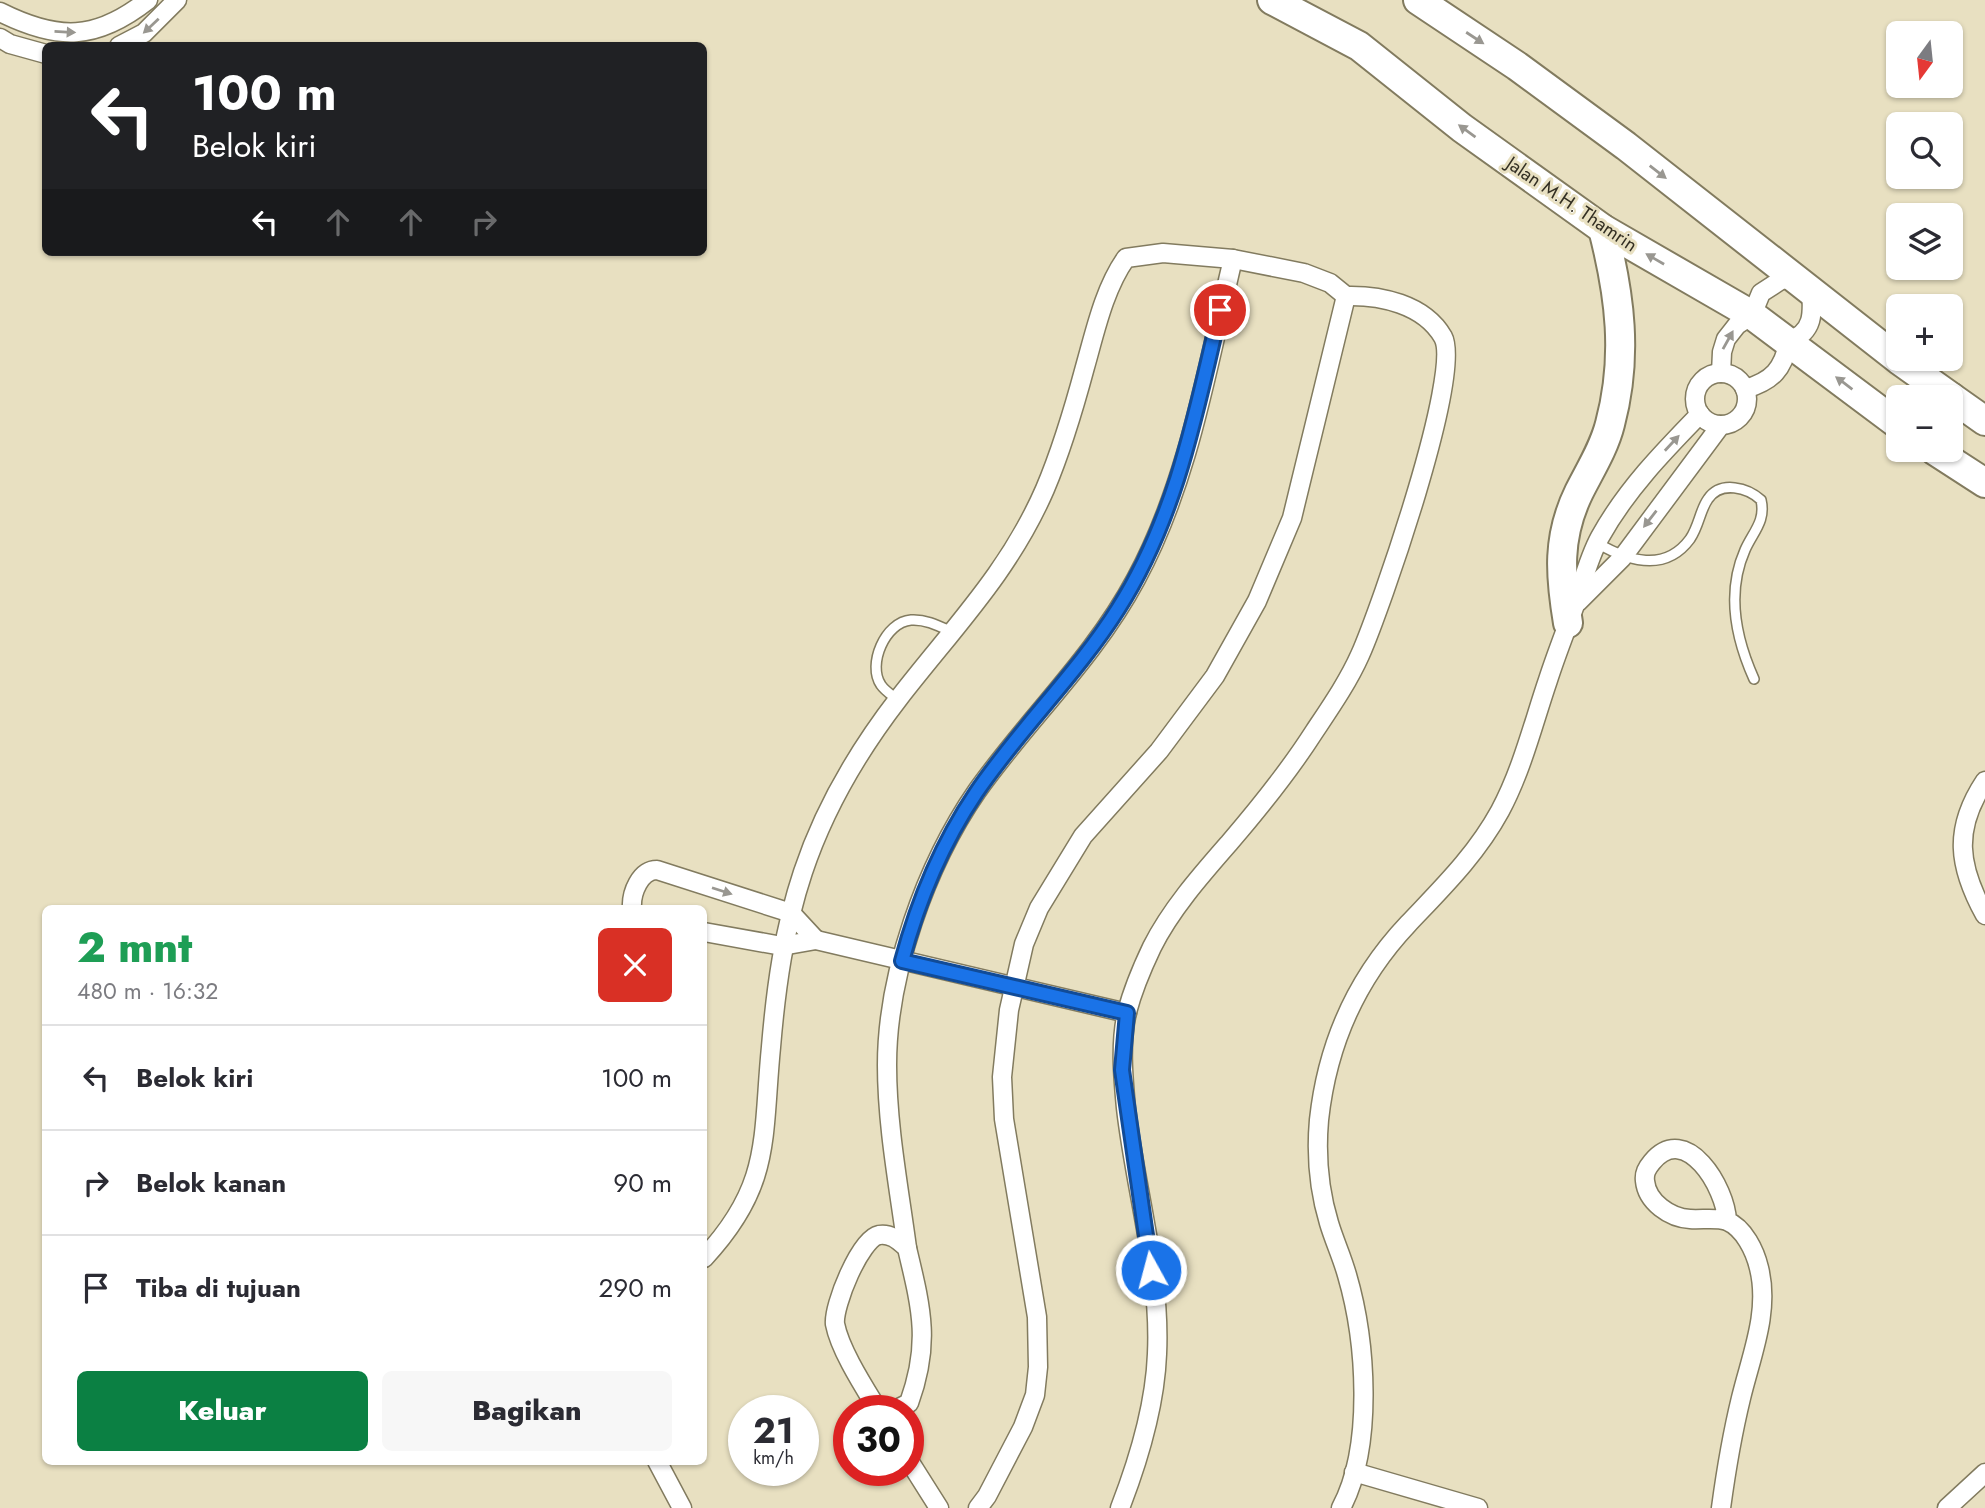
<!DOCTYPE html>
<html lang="id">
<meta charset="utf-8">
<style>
:root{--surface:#fff;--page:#f7f7f7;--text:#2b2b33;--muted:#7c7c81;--line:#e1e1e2;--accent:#0b8043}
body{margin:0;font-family:Jost,sans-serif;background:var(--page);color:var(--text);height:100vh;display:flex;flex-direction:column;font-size:26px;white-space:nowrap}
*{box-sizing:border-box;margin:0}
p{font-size:23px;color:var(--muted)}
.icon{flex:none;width:38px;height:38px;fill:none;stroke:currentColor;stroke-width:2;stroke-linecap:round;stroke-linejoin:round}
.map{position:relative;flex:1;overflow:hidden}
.sheet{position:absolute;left:42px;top:905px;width:665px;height:560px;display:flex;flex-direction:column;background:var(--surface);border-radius:10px;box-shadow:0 2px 5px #0004}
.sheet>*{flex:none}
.guide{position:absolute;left:42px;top:42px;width:665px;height:214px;border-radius:10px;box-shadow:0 2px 5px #0004;background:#202124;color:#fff;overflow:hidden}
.needle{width:46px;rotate:195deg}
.buttons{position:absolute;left:1886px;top:21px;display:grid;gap:14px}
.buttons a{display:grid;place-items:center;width:77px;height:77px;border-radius:10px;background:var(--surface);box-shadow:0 2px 5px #0004;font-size:35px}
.speed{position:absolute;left:728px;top:1395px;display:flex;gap:14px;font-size:35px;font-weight:700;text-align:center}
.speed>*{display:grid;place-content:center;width:91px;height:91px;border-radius:50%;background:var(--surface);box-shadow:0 2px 5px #0004;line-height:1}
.speed small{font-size:18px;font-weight:400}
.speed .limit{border:10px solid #d22;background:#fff;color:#111}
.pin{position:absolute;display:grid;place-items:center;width:60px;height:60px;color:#fff;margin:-30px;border:4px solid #fff;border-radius:50%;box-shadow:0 2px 7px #0007}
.me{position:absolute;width:77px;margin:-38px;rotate:353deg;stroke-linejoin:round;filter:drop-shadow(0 0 5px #0008)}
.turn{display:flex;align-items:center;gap:24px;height:147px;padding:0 35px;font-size:32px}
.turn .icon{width:91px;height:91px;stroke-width:2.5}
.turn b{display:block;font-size:49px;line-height:60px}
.lanes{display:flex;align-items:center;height:66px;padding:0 35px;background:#0003;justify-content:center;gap:35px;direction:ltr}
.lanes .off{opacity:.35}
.round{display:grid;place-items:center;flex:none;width:74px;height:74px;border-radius:10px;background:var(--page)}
.overview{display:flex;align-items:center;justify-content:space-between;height:119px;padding:0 35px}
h1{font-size:42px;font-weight:800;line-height:52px;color:#1e9e55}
.button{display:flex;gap:14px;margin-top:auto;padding:14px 35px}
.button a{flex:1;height:80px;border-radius:10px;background:var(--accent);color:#fff;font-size:28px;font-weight:800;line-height:80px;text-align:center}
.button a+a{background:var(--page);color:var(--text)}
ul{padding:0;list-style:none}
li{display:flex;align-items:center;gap:21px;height:105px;padding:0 35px;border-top:2px solid var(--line)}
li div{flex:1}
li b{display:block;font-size:26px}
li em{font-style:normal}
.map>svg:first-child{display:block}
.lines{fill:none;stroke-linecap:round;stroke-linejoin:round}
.lane-casing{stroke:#827b5f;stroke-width:12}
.street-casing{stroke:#827b5f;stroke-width:21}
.primary-casing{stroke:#827b5f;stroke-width:32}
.lane{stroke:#fff;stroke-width:9}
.street{stroke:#fff;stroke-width:18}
.primary{stroke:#fff;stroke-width:28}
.oneway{fill:#999791}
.route-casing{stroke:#114b97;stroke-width:18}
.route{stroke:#1a73e8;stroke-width:12}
.labels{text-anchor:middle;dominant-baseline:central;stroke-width:6;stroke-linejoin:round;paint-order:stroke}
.street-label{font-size:19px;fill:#332f23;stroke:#e8e0c1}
</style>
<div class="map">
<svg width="1985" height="1508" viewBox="0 0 1985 1508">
<rect width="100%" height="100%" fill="#e8e0c1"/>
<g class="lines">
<g class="lane-casing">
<g id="lane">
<path d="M1597 543C1628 561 1665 573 1690 539 1699 526 1700 510 1708 499 1721 480 1748 488 1761 500 1766 521 1753 532 1745 550 1726 593 1736 639 1754 679"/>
<path d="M898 700C893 696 885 691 881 685 867 665 885 622 911 620 926 619 939 626 952 632"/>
</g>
</g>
<g class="street-casing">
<g id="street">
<path d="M0 12C58 41 96 41 148 0"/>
<polyline points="0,38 10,44 46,54"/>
<polyline points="119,46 144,33 177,0"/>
<polyline points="1721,373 1722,352 1726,339 1737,325 1752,315 1761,293 1781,280 1793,278"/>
<circle cx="1721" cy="399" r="26"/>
<path d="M1745 389C1773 381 1783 369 1789 341 1814 332 1813 313 1811 289"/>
<polyline points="1578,602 1622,558 1721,425"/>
<path d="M1985 781C1953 829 1958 866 1985 915"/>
<path d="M632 908C631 893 640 870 657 870L791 913 816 940 782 946 704 932"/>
<polyline points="816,940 1127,1013"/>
<path d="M907 1248C899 1188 887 1126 887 1065 887 974 926 865 977 791 1028 719 1094 658 1136 579 1189 481 1207 367 1233 259"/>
<path d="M704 1258C772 1185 762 1139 771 1047 776 987 784 929 803 872 824 809 858 751 899 698 954 627 1009 572 1045 489 1062 449 1074 408 1085 367 1095 332 1104 289 1126 258L1163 253 1233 259 1304 273 1330 283 1346 296C1380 295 1424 304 1443 337 1463 373 1380 610 1360 655 1348 682 1330 708 1314 732 1289 771 1260 807 1230 842 1202 874 1171 909 1152 947 1142 968 1133 989 1127 1012 1120 1043 1123 1076 1126 1108 1135 1189 1161 1272 1157 1354 1155 1407 1139 1459 1120 1508"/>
<path d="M878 1410C864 1387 840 1350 835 1324 833 1306 860 1239 879 1235 891 1233 899 1241 907 1248 921 1307 931 1343 909 1403L895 1410"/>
<polyline points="908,1459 939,1508"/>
<polyline points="657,1461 682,1508"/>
<polyline points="1354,1472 1478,1508"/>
<polyline points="978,1508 987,1496 1023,1427 1035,1395 1038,1367 1037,1317 1004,1119 1002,1077 1009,1010 1024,944 1039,908 1083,836 1159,751 1215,676 1257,601 1292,518 1346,296"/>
<path d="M1341 1508C1374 1446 1366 1340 1347 1275 1342 1257 1334 1240 1329 1223 1319 1190 1316 1154 1319 1120 1327 1046 1356 979 1408 924 1442 888 1476 855 1500 811 1522 770 1533 724 1548 680 1556 655 1566 630 1575 605 1583 582 1588 559 1600 537 1626 490 1663 452 1700 414"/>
<path d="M1721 1508C1726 1471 1732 1435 1741 1398 1751 1356 1770 1312 1759 1268 1755 1251 1744 1228 1727 1221 1717 1217 1701 1220 1690 1219 1670 1218 1647 1202 1645 1181 1644 1173 1647 1168 1652 1162 1686 1121 1726 1188 1727 1221"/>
<polyline points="1947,1508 1985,1473"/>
</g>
</g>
<g class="primary-casing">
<g id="primary">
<polyline points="1272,0 1359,46 1462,128 1603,229 1752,315 1899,425"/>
<polyline points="1418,0 1517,66 1626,146 1899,360 1951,397"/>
<polyline points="1951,397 1985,421"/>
<polyline points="1934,450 1985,483"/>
<path d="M1568 623C1560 575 1557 537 1579 492 1590 470 1604 448 1610 424 1628 357 1620 295 1603 229"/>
</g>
</g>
<use href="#lane" class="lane"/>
<use href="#street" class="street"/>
<use href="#primary" class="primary"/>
</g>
<defs><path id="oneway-solid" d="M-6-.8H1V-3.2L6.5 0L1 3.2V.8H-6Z" transform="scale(1.75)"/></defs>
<g class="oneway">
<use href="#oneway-solid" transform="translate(151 26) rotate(137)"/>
<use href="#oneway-solid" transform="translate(65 32) rotate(3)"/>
<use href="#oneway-solid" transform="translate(1475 38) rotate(33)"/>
<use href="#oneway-solid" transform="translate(1467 131) rotate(-144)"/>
<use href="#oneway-solid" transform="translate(1658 172) rotate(38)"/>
<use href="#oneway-solid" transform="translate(1655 259) rotate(-150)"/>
<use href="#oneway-solid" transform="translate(1728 340) rotate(-61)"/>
<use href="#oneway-solid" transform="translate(1844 383) rotate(-143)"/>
<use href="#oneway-solid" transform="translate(1672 443) rotate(-47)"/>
<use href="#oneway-solid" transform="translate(1650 519) rotate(128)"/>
<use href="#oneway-solid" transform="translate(722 891) rotate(18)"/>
</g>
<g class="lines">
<g class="route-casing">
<path id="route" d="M1151 1270 1122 1070 1127 1013 902 961C918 901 941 845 976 793 1020 728 1077 674 1118 609 1176 518 1196 413 1220 310"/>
</g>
<use href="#route" class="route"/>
</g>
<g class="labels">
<g class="street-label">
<text transform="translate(1572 204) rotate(34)">Jalan M.H. Thamrin</text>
</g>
</g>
</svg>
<div class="buttons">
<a><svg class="needle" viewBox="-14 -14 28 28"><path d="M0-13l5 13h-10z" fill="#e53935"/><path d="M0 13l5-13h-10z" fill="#7c7c81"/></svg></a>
<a><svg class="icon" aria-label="search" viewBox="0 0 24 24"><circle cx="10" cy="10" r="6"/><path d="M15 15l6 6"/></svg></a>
<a><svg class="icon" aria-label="layers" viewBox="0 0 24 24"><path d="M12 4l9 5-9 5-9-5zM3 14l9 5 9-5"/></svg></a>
<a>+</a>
<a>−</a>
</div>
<div class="speed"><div>21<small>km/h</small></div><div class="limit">30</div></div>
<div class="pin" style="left:1220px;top:310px;background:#d93025"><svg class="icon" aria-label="arrive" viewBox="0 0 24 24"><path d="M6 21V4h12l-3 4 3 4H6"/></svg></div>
<svg class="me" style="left:1151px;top:1270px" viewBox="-20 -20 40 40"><circle r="17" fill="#1a73e8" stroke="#fff" stroke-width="3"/><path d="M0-11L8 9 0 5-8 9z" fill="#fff"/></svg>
<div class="guide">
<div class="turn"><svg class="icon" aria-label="left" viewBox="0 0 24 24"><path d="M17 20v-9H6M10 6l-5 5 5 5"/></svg><div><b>100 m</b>Belok kiri</div></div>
<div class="lanes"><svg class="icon" aria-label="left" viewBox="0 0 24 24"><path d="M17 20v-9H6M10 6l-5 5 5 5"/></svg><svg class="icon off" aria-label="ahead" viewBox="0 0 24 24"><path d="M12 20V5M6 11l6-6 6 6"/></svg><svg class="icon off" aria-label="ahead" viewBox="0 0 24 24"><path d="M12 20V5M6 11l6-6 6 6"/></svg><svg class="icon off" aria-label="right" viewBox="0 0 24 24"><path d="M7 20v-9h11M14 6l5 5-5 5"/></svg></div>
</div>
<section class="sheet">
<div class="overview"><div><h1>2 mnt</h1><p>480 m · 16:32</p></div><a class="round" style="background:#d93025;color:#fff"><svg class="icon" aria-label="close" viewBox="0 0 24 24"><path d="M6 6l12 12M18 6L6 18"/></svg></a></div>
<ul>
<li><svg class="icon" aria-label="left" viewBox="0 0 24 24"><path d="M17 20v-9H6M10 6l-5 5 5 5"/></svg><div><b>Belok kiri</b></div><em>100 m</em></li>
<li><svg class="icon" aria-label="right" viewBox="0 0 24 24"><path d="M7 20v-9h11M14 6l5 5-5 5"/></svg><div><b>Belok kanan</b></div><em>90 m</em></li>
<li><svg class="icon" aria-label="arrive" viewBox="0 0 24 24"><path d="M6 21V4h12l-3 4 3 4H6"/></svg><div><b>Tiba di tujuan</b></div><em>290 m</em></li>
</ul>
<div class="button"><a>Keluar</a><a>Bagikan</a></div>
</section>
</div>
